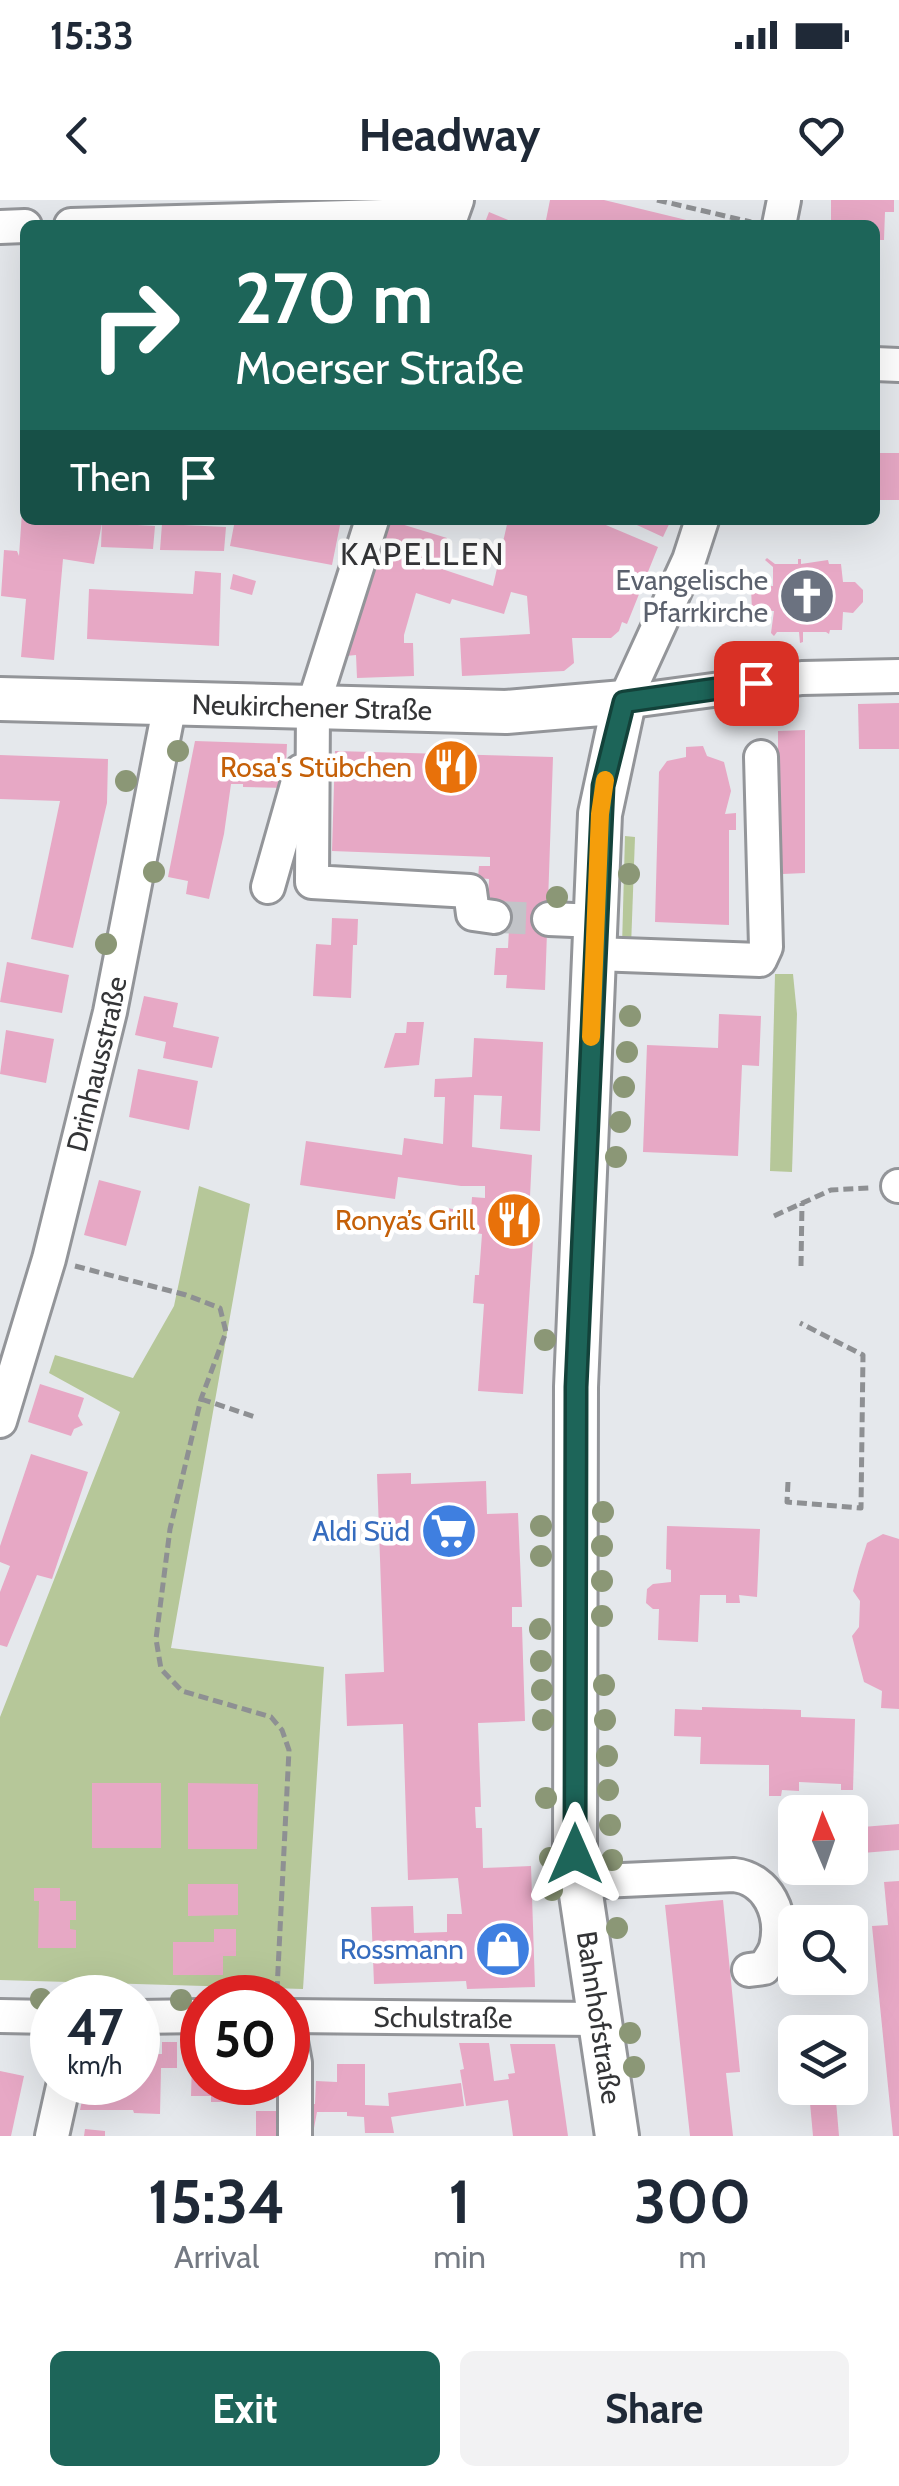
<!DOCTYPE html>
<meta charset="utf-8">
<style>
:root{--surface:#fff;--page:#f2f2f3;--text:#1f2937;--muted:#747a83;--accent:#1d6559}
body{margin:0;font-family:Cabin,sans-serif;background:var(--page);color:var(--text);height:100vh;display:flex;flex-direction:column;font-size:38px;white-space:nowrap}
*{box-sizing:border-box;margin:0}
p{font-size:32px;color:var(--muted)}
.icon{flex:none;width:55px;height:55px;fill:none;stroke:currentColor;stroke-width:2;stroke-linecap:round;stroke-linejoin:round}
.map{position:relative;height:1936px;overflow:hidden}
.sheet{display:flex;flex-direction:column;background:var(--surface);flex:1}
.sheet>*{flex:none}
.banner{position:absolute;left:20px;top:20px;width:860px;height:305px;border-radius:15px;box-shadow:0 10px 40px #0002;background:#1d6559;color:#fff;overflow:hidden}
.needle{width:65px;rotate:358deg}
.controls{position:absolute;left:778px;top:1595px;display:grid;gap:20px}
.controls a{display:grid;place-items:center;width:90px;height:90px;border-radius:15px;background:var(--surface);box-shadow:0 10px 40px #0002;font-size:50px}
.speed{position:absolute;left:30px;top:1775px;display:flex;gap:20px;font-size:50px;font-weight:700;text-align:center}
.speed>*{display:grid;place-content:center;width:130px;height:130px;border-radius:50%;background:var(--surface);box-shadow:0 10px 40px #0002;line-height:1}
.speed small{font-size:25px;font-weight:400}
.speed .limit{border:15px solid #d22;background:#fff;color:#111}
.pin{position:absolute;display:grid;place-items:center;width:85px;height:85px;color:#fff;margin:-42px;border-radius:20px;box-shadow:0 5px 15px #0006}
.me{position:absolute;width:110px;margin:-55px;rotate:0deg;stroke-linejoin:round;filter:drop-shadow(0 0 8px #0008)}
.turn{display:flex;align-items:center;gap:35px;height:210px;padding:0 50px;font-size:45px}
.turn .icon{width:130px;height:130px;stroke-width:2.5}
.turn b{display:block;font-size:70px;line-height:85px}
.then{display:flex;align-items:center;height:95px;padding:0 50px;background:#0003;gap:20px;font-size:38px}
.eta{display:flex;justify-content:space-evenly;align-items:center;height:170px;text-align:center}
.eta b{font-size:60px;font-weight:800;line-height:70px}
.cta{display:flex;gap:20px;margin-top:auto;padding:20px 50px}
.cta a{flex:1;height:115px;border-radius:15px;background:var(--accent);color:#fff;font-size:40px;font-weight:800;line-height:115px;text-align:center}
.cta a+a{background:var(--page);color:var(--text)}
.status{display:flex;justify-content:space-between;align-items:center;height:70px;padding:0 50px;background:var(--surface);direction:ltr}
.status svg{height:28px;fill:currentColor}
header{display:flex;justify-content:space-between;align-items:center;height:130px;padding:0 50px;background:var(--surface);font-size:45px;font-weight:800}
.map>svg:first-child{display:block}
.green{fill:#b6c799}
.building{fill:#e7a8c5}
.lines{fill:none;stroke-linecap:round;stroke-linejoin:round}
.minor-tunnel{stroke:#c2c4c8;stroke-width:32;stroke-dasharray:32 16;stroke-linecap:butt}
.minor-casing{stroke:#939599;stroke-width:38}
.major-casing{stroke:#939599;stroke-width:48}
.path{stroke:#8e9093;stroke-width:5;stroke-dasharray:10 5;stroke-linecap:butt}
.minor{stroke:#fff;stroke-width:32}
.major{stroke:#fff;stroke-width:42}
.tree{fill:#8b9776}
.route-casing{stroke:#13423a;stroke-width:25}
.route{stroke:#1d6559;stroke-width:18}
.slow{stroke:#f59e0b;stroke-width:18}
.labels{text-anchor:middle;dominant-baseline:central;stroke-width:9;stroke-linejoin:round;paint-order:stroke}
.worship-label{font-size:28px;fill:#5b616d;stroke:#fff;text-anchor:end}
.street-label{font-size:28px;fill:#343537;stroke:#fff}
.food-label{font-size:28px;fill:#c56008;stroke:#fff;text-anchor:end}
.shop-label{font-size:28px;fill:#366cbe;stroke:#fff;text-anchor:end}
.quarter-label{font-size:32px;letter-spacing:2.5px;fill:#343537;stroke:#fff}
</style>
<div class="status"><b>15:33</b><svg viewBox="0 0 49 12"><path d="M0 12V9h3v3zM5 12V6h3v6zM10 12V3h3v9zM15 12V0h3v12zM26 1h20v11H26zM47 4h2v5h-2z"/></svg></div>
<header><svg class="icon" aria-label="back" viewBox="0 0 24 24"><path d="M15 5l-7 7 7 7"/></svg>Headway<svg class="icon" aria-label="heart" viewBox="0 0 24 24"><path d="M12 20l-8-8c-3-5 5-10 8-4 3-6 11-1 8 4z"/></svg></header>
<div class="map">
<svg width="899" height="1936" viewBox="0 0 899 1936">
<rect width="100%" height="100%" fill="#e5e8ec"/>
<g class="green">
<polygon points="625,636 635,637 631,747 622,746"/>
<polygon points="775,774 793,774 797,814 792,972 770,971"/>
<polygon points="199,986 250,1004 171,1448 324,1467 303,1789 0,1780 0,1517 120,1212 49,1173 55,1155 133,1178 174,1106"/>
</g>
<g class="building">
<polygon points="550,0 604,0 707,25 545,25"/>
<polygon points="831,0 894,0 894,12 885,12 884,40 875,40 875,25 831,25"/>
<polygon points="489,12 520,25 484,25"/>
<rect x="875" y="253" width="24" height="47"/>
<polygon points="22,312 25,312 25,320 103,320 102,323 155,326 153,349 101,347 102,323 94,364 63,359 54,460 21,457 26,399 1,396 4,350 17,351 19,356"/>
<polygon points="235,320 341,320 332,365 230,346"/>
<polygon points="388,320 447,338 439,368 493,386 508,320 594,320 658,347 627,424 622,422 619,431 611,438 572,438 574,463 564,471 462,476 460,438 530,434 527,396 511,392 504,414 452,399 450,404 416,393 404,435 404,443 413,443 414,476 357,478 356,455 346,456"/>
<polygon points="626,320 671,320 663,337"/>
<polygon points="162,324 226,327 224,351 160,350"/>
<polygon points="767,358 775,364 798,364 798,359 801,359 801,364 828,360 829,364 841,364 843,382 855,382 863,390 863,402 853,413 843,412 842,430 830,430 829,434 826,432 803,432 803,442 800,443 799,432 777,432 774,436 771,433 774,411 752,411 751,387 773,386 773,367 765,360"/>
<polygon points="195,371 221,373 219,446 87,439 89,389 193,394"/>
<polygon points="233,374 256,381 252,395 230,389"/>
<polygon points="899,503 899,549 859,549 858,504"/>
<polygon points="805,530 805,673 783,674 778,618 778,531"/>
<polygon points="195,541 287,544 285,588 243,587 243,584 231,584 224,634 209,699 186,694 188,681 168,677"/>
<polygon points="703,546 707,556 724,562 731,591 725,614 736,613 736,630 729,630 729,725 655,722 659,572 667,561 686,557 686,547"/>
<polygon points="335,551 553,557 545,790 506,788 507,775 494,775 496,748 508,748 509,729 492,728 488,707 489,679 478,678 479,666 490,666 490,657 332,651"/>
<polygon points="0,555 108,559 107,603 73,748 31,739 60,601 0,599"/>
<polygon points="332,718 358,719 357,745 353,745 351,798 313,796 316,744 331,745"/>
<polygon points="7,762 69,775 62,813 0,802"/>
<polygon points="144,796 178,803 173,827 219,837 212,868 163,858 166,842 135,835"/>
<polygon points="719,814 761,816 759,866 742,865 738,956 643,952 647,845 718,848"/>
<polygon points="407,822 424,822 419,865 384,868 395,833 406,833"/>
<polygon points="6,830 54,839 46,883 0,874"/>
<polygon points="474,838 543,842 540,931 500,929 502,896 474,895 472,947 532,955 528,1039 533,1040 523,1194 478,1191 484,1104 473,1103 475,1075 479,1075 482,1034 432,1026 434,1006 471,1012 472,997 485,998 485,986 461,986 398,977 395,999 300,985 306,941 402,955 404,938 443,944 445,897 434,897 435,879 472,877"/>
<polygon points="138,869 198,881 189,930 129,917"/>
<polygon points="99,980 141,991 126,1046 84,1035"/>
<polygon points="40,1184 84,1198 78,1216 83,1225 74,1229 71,1236 28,1222"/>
<polygon points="31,1254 88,1272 52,1379 37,1375 7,1447 0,1445 0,1392 10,1366 0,1362 0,1346"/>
<polygon points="411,1273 411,1284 486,1281 487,1314 518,1313 522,1407 512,1407 512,1427 522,1427 525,1521 478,1523 481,1607 475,1607 476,1628 482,1628 483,1668 531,1666 535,1787 467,1789 466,1781 374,1784 371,1707 413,1706 414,1733 447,1732 447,1714 462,1714 458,1678 408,1680 403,1524 347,1526 345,1474 384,1472 377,1274"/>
<polygon points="667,1326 760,1329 757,1397 739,1395 740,1403 726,1403 726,1395 700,1395 698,1442 658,1440 659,1409 653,1409 646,1403 647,1389 653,1384 671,1382 671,1370 666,1369"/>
<polygon points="883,1334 899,1339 899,1509 881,1508 882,1491 864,1482 852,1436 859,1427 860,1401 853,1391 859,1368 867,1343"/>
<polygon points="702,1507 801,1510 801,1517 855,1519 853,1590 841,1590 841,1584 799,1582 799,1591 782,1590 781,1596 769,1596 769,1565 700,1564 701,1537 674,1536 675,1509 702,1510"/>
<rect x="92" y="1583" width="69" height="65"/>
<polygon points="188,1583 258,1584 257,1649 188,1649"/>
<polygon points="899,1624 899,1650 850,1654 850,1628"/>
<polygon points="899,1681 899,1936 893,1936 872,1726 888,1725 884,1682"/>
<polygon points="188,1684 238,1684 238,1715 188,1716"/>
<polygon points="34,1688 60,1688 60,1701 76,1701 76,1720 70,1720 70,1729 76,1730 76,1748 38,1748 39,1701 34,1701"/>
<polygon points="723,1700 740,1872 726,1873 733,1936 690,1936 665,1705"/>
<polygon points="214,1729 236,1729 236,1756 223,1756 223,1775 173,1775 173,1742 214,1742"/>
<polygon points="162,1842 177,1842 177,1868 161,1868 160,1914 134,1913 133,1910 80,1910 86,1882 138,1882 138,1854 162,1854"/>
<polygon points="459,1843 489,1843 494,1881 509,1879 508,1874 515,1873 510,1844 555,1844 568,1936 513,1936 508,1900 466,1906 460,1870 464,1869"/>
<polygon points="192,1862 202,1863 202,1882 258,1882 257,1902 211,1902 211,1896 191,1896"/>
<polygon points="337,1864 365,1864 365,1905 389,1906 388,1893 461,1883 464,1906 391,1917 394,1933 365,1933 364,1917 347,1916 347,1912 317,1912 314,1928 302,1927 303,1904 315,1904 316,1881 337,1882"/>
<polygon points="0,1871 24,1876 11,1936 0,1936"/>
<polygon points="836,1901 839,1936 813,1936 810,1903"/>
<polygon points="256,1911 289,1911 288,1936 256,1936"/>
<polygon points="85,1929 105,1931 105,1936 84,1936"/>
</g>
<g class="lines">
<polyline class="minor-tunnel" points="494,717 549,719"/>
<g class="minor-casing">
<g id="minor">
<polyline points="71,25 452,14 457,0"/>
<polyline points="779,25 784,0"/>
<polyline points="0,27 25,26"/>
<polyline points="875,164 899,165"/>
<polyline points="372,320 313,506 312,682 470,691 473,714 494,717"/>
<polyline points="624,502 802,478 899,476"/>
<polyline points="624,502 689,360 702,320"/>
<polyline points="268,687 301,571"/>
<polyline points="549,719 597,721"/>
<polyline points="595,754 760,760 766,747 761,557"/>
<polyline points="898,986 899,986"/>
<path id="s1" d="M0 1221 49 1059 110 812 170 504"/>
<path d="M579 1682 734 1675C768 1679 784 1714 776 1747 774 1754 768 1762 764 1768L749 1770"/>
<polyline points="0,1816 52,1817"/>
<path id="s2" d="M288 1816 598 1819"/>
<polyline points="138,1817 202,1816"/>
<polyline points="288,1825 295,1863 295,1936"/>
<polyline points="52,1936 64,1882"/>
</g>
</g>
<g class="major-casing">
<g id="major">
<path id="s3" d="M0 499 506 512 624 502 600 614 576 1187 575 1654 617 1936"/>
</g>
</g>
<g class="path">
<polyline points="657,0 751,22"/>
<polyline points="774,1016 831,990 870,988"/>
<polyline points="75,1066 186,1095 220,1108 226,1132 201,1199 170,1329 156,1439 161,1469 182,1491 271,1517 282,1530 289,1550 277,1790"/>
<polyline points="801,1066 802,1003"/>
<polyline points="201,1199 255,1217"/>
<polyline points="788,1282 787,1302 861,1308 863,1155 800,1123"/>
</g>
<use href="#minor" class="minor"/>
<use href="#major" class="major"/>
</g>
<g class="tree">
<circle cx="178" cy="551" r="11"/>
<circle cx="126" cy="581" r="11"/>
<circle cx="154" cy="672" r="11"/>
<circle cx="629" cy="674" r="11"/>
<circle cx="557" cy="697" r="11"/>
<circle cx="106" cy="744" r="11"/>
<circle cx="630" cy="816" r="11"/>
<circle cx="627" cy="852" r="11"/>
<circle cx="624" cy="887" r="11"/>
<circle cx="620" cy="922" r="11"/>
<circle cx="616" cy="957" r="11"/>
<circle cx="545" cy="1140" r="11"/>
<circle cx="603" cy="1312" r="11"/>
<circle cx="541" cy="1326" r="11"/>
<circle cx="602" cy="1346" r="11"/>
<circle cx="541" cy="1356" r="11"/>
<circle cx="602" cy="1381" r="11"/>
<circle cx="602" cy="1416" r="11"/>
<circle cx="540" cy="1429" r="11"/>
<circle cx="541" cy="1461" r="11"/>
<circle cx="604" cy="1485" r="11"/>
<circle cx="542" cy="1490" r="11"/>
<circle cx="543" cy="1520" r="11"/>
<circle cx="605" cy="1520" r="11"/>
<circle cx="607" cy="1556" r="11"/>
<circle cx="608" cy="1590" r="11"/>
<circle cx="546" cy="1598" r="11"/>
<circle cx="610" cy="1625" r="11"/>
<circle cx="550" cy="1658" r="11"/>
<circle cx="612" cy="1660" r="11"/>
<circle cx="552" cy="1690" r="11"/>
<circle cx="617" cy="1728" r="11"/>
<circle cx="41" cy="1799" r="11"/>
<circle cx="181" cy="1800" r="11"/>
<circle cx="630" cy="1833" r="11"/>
<circle cx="634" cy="1867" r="11"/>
</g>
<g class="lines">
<g class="route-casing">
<polyline id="route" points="575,1654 576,1187 603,586 624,502 756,483"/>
</g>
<use href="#route" class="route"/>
<polyline class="slow" points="591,837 600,614 605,580"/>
</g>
<defs>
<g id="church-disc" transform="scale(2.875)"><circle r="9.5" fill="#6b7280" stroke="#fff"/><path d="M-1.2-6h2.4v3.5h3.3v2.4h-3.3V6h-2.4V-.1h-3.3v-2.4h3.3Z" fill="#fff"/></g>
<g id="restaurant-disc" transform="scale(2.875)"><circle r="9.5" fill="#e8710a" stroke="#fff"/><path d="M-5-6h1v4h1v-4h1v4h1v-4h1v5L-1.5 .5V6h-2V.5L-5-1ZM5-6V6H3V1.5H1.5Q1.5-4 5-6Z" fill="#fff"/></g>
<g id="supermarket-disc" transform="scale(2.875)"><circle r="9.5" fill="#3f7fe0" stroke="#fff"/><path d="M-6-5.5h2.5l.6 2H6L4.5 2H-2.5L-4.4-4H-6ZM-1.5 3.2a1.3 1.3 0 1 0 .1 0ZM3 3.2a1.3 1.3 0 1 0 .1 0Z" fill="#fff"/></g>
<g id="shop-disc" transform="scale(2.875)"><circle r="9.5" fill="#3f7fe0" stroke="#fff"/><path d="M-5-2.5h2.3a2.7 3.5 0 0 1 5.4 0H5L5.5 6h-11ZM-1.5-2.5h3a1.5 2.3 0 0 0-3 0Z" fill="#fff"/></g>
</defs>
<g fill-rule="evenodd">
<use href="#church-disc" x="807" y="396"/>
<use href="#restaurant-disc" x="451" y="567"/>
<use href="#restaurant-disc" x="514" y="1020"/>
<use href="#supermarket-disc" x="449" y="1331"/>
<use href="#shop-disc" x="503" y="1749"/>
</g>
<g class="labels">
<g class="worship-label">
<text x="768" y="380">Evangelische<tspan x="768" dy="32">Pfarrkirche</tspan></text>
</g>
<g class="street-label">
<text stroke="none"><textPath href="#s3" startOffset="312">Neukirchener Straße</textPath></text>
<text stroke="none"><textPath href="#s1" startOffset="370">Drinhausstraße</textPath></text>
<text stroke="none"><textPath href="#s2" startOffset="155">Schulstraße</textPath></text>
<text stroke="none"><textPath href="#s3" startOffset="1945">Bahnhofstraße</textPath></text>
</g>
<g class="food-label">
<text x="412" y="567">Rosa's Stübchen</text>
<text x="475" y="1020">Ronya’s Grill</text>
</g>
<g class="shop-label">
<text x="410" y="1331">Aldi Süd</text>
<text x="464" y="1749">Rossmann</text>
</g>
<g class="quarter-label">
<text x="423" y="353">KAPELLEN</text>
</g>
</g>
</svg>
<div class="controls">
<a><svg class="needle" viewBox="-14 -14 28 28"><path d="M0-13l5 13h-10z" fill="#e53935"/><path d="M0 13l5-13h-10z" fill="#747a83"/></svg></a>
<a><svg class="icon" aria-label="search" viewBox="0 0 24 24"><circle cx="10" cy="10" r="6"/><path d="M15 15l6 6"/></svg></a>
<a><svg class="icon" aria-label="layers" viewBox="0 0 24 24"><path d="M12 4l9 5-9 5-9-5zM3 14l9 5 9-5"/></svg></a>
</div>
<div class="speed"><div>47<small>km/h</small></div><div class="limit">50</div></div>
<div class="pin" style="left:756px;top:483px;background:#d93025"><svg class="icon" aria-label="arrive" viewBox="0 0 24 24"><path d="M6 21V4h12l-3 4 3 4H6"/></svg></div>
<svg class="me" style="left:575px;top:1654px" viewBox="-20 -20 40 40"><path d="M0-17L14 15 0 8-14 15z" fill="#1d6559" stroke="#fff" stroke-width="4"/></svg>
<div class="banner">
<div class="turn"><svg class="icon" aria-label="right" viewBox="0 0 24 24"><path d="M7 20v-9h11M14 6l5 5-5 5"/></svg><div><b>270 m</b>Moerser Straße</div></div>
<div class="then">Then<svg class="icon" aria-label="arrive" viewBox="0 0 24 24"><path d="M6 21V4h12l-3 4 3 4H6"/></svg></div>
</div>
</div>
<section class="sheet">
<div class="eta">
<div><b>15:34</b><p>Arrival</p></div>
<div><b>1</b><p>min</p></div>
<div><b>300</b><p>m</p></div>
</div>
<div class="cta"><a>Exit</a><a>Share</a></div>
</section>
